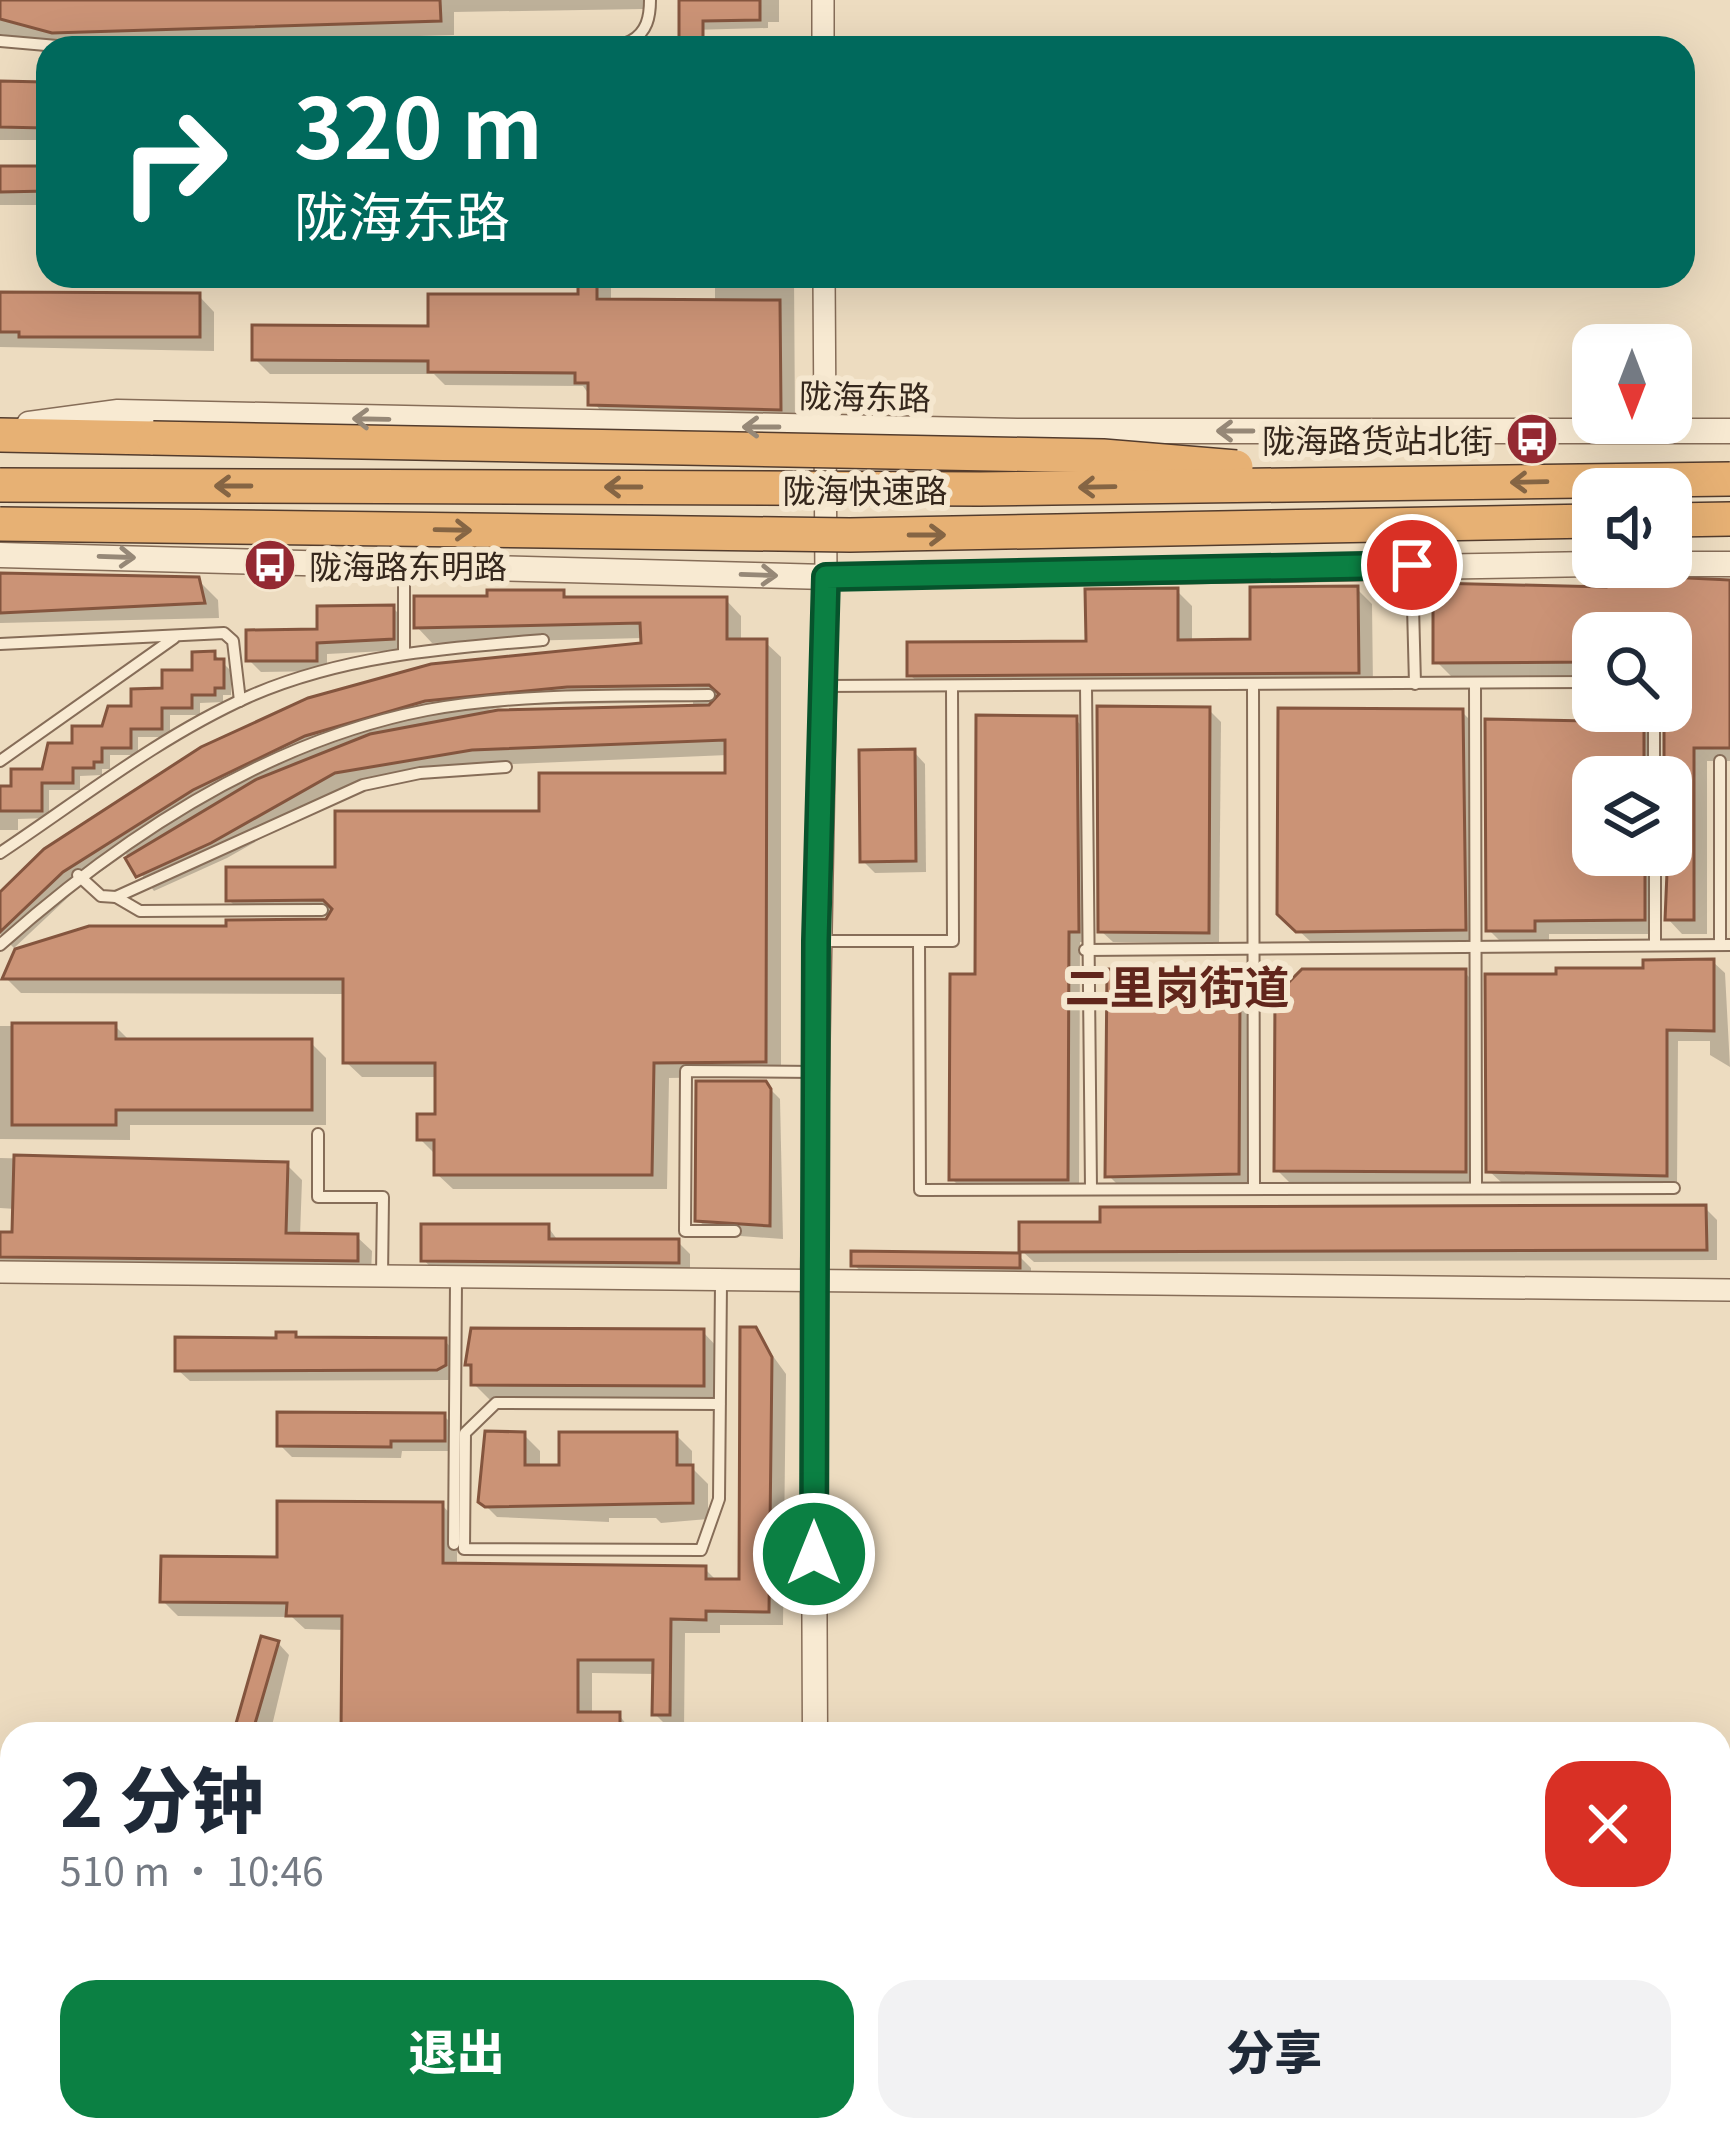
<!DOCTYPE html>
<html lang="zh">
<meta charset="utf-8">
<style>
:root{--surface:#fff;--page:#f2f2f3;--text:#1f2937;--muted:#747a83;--accent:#0b8043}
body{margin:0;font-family:Georgia,"Noto Sans SC",serif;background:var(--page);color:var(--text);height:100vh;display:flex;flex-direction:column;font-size:45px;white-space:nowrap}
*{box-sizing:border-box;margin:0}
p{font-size:39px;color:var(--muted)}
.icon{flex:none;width:66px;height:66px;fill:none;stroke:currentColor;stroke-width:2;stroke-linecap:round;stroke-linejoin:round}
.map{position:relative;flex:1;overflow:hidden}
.panel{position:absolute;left:0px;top:1722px;width:1731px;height:420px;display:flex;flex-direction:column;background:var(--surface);border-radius:36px 36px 0 0;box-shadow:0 12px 48px #0002}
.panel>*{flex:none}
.banner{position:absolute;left:36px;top:36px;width:1659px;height:252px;border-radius:36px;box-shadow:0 12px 48px #0002;background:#00695c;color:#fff;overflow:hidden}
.needle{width:78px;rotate:180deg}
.controls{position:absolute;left:1572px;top:324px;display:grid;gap:24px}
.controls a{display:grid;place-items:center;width:120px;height:120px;border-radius:24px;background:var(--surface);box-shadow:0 12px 48px #0002;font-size:60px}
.pin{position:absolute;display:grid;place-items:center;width:102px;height:102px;color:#fff;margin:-51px;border:6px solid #fff;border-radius:50%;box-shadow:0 3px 12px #0007}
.me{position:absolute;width:132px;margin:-66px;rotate:0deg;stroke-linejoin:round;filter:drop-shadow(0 0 9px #0008)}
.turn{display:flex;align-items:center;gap:42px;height:252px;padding:0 60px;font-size:54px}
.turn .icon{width:156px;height:156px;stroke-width:2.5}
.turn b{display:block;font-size:84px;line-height:102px}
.round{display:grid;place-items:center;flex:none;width:126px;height:126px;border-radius:36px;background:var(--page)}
.head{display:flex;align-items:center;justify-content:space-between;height:204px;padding:0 60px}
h1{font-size:72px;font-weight:800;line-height:90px}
.button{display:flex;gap:24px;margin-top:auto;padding:24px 60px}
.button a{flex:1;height:138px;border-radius:36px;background:var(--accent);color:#fff;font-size:48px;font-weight:800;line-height:138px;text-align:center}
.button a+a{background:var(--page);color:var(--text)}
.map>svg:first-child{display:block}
.shadow{fill:#0003;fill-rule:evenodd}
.building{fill:#cb9376;stroke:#84553e;stroke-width:3}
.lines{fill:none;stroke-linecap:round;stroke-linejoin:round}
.service-casing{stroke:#866d58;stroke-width:14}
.minor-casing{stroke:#866d58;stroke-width:24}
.tertiary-casing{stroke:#866d58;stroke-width:27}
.trunk-casing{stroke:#533c2d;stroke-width:36}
.service{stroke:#f8ead2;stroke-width:10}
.minor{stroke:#f8ead2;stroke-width:21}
.tertiary{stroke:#f8ead2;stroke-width:24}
.trunk{stroke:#e7b174;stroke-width:33}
.trunk-bridge-casing{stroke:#533c2d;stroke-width:36;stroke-linecap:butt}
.trunk-bridge{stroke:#e7b174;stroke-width:33}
.oneway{stroke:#968877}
.oneway2{stroke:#856544}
.route-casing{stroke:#07532c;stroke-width:30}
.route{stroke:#0b8043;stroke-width:21}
.labels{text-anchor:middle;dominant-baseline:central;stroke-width:12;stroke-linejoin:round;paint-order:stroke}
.street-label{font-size:33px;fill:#35271c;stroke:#f5e7cf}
.poi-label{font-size:33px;fill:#35271c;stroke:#f5e7cf;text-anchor:end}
.district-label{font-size:45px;font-weight:bold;fill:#61261c;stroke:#f5e7cf}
</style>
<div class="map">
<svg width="1730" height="2142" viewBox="0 0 1730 2142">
<rect width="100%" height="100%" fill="#eddcc0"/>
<g class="shadow">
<polygon points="0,0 649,0 650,2 643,3 643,9 454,12 454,35 70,46 0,34"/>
<polygon points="682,0 779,0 779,22 768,22 768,28 691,30"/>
<polygon points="0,84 48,85 48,140 0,140"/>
<rect x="0" y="169" width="48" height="36"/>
<polygon points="39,231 48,231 48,267 38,257"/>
<polygon points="581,276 611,276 611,302 715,302 715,276 794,276 795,423 606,419 583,386 445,385 434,374 270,374 255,359 581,297"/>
<polygon points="0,293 199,296 214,312 214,351 0,347"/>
<polygon points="0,577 198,580 218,600 219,618 0,623"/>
<polygon points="1730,582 1730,761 1707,761 1707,934 1682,934 1668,919 1668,860 1659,870 1658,934 1549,934 1549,944 1503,944 1489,930 1488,722 1643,725 1658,739 1658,777 1593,777 1593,855 1671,855 1671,777 1667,777 1671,633 1593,633 1593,675 1451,676 1436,661 1609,590"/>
<polygon points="1357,589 1372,604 1373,688 926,690 910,675 1089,644 1177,591 1192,606 1192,643 1253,642"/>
<path d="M563 593 570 600H726L741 616V642H765L781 657V1076L669 1078 667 1189H453L437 1174V1156L420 1139 438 1117V1077H362L346 1062V994L21 993 6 978 229 929 328 922 332 915H244L229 900 542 814 728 776V755L489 765 351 787 227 858 154 891 126 854 79 887 14 948 0 934V897L202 749 644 646 643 638 432 643 417 627ZM693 702V708L488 710 513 705Z"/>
<polygon points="393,608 405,620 405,650 327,654 327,671 261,672 249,660"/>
<polygon points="214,654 231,671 231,695 223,695 223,702 200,703 200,715 170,715 170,737 138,737 138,755 110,755 110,769 102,769 102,775 80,776 80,790 49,790 49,818 18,819 18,830 0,830 0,789 14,789 44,772 75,746 195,673"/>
<polygon points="1209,710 1221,722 1219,943 1113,942 1101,931"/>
<polygon points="1462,712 1474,724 1476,941 1311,942 1280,913"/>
<polygon points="1075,719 1087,731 1089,942 1080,942 1079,1190 964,1191 952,1179 978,977"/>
<polygon points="914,752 925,764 926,872 875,873 863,861"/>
<polygon points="1713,962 1725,973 1730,1067 1710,1055 1710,1041 1678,1041 1677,1186 1501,1182 1489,1171 1646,971"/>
<polygon points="1464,972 1476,984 1477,1182 1289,1182 1277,1170"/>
<polygon points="1211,974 1251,1013 1250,1185 1120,1187 1108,1175"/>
<polygon points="0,1026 115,1026 131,1042 310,1042 326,1058 326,1125 130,1125 130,1140 0,1139"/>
<polygon points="765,1084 780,1099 783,1239 713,1234 698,1220"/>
<polygon points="0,1158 287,1165 302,1180 300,1236 357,1237 372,1251 371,1274 0,1270 0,1235 15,1235 16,1209 0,1208"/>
<polygon points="1705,1208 1717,1220 1717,1260 1034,1262 1022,1251"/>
<polygon points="548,1227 559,1242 678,1242 690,1254 690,1273 435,1272 424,1260"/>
<polygon points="1019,1256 1031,1268 1031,1278 866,1276 854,1265"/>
<polygon points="754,1330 786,1374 783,1625 720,1625 720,1633 685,1633 684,1729 670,1729 655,1714 656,1674 592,1673 592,1715 619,1715 634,1734 344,1734 345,1630 305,1629 292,1617 178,1616 163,1601 442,1505 457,1521 457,1567 705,1569 718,1582 742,1582"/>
<polygon points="703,1332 719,1349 719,1401 490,1400 474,1384 468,1364"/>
<polygon points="295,1335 300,1340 445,1341 456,1353 450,1380 190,1381 178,1370"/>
<polygon points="444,1416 456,1428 456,1451 402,1451 401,1458 292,1457 280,1445"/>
<polygon points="524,1435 540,1451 540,1468 562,1468 676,1435 692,1451 692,1468 708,1484 708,1519 661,1523 656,1518 609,1518 609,1522 497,1517 481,1501"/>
<polygon points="278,1643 289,1655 270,1734 236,1734"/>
<rect x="1719" y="1960" width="11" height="52"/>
<rect x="1719" y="2061" width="11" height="46"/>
<polygon points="552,2130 787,2130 787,2142 750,2142 750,2132"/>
<rect x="924" y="2130" width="184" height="12"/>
<polygon points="1224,2130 1474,2130 1470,2142 1222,2142"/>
<polygon points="1730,2130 1730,2142 1666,2142 1666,2136 1683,2136 1683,2131"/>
<polygon points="1643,2133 1652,2142 1547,2142 1547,2134"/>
</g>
<g class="building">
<polygon points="0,0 440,0 441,21 52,33 0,19"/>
<polygon points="679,0 760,0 760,20 703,21 703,48 679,48"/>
<polygon points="0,81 44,82 44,128 0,127"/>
<polygon points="0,166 48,166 48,191 0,192"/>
<polygon points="578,276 597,276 597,299 780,300 781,410 588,405 588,383 575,383 575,373 428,372 428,361 252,360 252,325 428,326 428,294 578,294"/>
<polygon points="0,292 200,293 200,337 19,337 19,332 0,332"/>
<polygon points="0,573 199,577 205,603 0,613"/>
<polygon points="1606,574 1730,580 1730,748 1694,748 1694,920 1665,920 1671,777 1664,777 1664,722 1666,711 1671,711 1671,633 1593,633 1593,662 1433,663 1433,583 1606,587"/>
<polygon points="1358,586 1359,673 907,676 907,642 1086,641 1085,589 1178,588 1178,640 1250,639 1250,587"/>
<polygon points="487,590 564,590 564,597 727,597 727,639 767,639 766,1062 654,1063 652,1175 434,1175 434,1140 417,1140 417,1114 435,1114 435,1063 343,1063 343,979 2,979 15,949 89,926 226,926 226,920 326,919 332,909 323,900 226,901 226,867 335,867 335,811 539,811 539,773 725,773 725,740 472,750 335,773 211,843 136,877 125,858 257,779 370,734 498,710 709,705 719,694 709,685 567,687 425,701 305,736 193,790 63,872 0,932 0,892 44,849 201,747 308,698 431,664 641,643 640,623 414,628 414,596 487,596"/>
<polygon points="394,605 394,639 317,643 317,661 246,661 246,630 317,629 317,606"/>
<polygon points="215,651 215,659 224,659 224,688 215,688 215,695 192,695 192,708 162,708 162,729 131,729 131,748 102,748 102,762 94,762 94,768 73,768 73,783 42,783 42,811 0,811 0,786 11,786 11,769 42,769 48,743 72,743 72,726 102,726 108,706 131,706 131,689 162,688 162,670 192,670 192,652"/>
<polygon points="1097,706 1210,707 1209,933 1098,932"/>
<polygon points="1278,708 1463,709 1466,930 1296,932 1277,914"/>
<polygon points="976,715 1077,716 1079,932 1069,932 1068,1180 949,1180 950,974 975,974"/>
<polygon points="1485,719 1644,722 1644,777 1593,777 1593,855 1645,855 1645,920 1535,921 1535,931 1486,931"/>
<polygon points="915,749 916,861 860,862 859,750"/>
<polygon points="1714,959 1714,1031 1667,1030 1667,1176 1486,1172 1485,974 1556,974 1556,968 1643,968 1643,960"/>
<polygon points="1107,969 1212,971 1240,998 1239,1174 1105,1177"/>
<polygon points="1302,969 1466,969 1466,1172 1274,1171 1275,996"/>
<polygon points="12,1023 116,1023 116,1039 312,1039 312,1110 116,1110 116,1125 12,1125"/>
<polygon points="696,1081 766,1081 771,1089 770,1226 695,1221"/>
<polygon points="14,1155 288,1162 286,1233 358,1234 358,1261 0,1257 0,1232 12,1232"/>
<polygon points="1706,1205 1707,1250 1019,1252 1019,1222 1100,1222 1100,1207"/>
<polygon points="421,1224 549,1224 549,1239 679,1239 679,1263 421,1261"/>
<polygon points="851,1251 1020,1253 1020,1268 851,1266"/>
<polygon points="740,1327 756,1327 772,1357 769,1612 706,1611 706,1620 671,1619 670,1715 652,1715 653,1660 578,1660 578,1712 620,1712 620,1734 341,1734 342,1616 286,1616 287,1603 160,1602 161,1556 277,1557 277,1501 443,1502 443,1563 706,1566 706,1579 739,1579"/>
<polygon points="471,1328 704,1329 704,1386 471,1385 471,1365 465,1365"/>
<polygon points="276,1332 296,1332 296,1337 446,1338 446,1365 437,1370 175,1371 175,1337 276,1338"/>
<polygon points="277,1412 445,1413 445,1441 391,1441 391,1447 277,1446"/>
<polygon points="485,1431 525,1432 525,1465 559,1465 559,1432 677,1432 677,1465 693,1465 693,1503 485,1507 478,1502"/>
<polygon points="261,1636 279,1641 252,1734 233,1734"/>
</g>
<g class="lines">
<g class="service-casing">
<g id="service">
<polyline points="0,41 80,48"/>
<path d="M469 48C507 48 600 58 631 41 647 32 650 17 650 0"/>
<polyline points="404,567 404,654"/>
<polyline points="1412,567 1415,684"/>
<polyline points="0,644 224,633 233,641 240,701"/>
<polyline points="1475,683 1476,1188"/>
<polyline points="1253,685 1254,1189"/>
<polyline points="822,686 1593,682"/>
<polyline points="1086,686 1091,1189"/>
<polyline points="952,687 953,941 919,941 920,1190 1674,1188"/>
<polyline points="1654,711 1654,777"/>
<polyline points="0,761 174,638"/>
<polyline points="1720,761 1720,945"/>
<path d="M0 853C81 799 159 737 248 697 340 656 443 648 543 640"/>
<polyline points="1655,855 1655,945"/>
<polyline points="78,875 101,896 116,897 363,785 420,773 506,767"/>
<polyline points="116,897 140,911 322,910"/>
<polyline points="821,941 919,941"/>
<path d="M0 945C120 838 266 741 427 710 519 693 615 696 709 695"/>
<polyline points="1085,950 1730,945"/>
<polyline points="318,1134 318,1197 383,1197 382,1277"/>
<polyline points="735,1231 685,1231 686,1071 816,1072"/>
<polyline points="720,1404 496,1403 465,1433 464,1549 701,1550 719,1499 721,1283"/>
<polyline points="454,1544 456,1281"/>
<polyline points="1719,2097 1730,2097"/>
<polyline points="1654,2130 1654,2142"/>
<polyline points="519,2133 722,2132"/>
</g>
</g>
<g class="minor-casing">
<g id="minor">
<polyline points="823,0 823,48"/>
<polyline points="824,276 826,577"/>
<polyline points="0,1272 1730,1290"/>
<polyline points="0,1861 12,1862"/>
<polyline points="1719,1898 1730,1898"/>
</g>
</g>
<g class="tertiary-casing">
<g id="tertiary">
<polyline points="29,424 118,412 1017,431 1730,431"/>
<polyline points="0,555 826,577 1593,564"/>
<polyline points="1671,564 1730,564"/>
<polyline points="815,1734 813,1284 826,577"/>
<polyline points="816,2130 817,2142"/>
</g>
</g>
<g class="trunk-casing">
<g id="trunk">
<polyline points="0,435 153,438"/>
<polyline points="1671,520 1730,519"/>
</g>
</g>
<use href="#service" class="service"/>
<use href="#minor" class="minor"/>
<use href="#tertiary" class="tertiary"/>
<use href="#trunk" class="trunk"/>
<g class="trunk-bridge-casing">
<g id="trunk-bridge">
<polyline points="153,438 1103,456 1236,467"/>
<polyline points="0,485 980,489 1730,479"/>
<polyline points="0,524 850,535 1593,521"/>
</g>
</g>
<use href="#trunk-bridge" class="trunk-bridge"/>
</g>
<defs><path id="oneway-shaft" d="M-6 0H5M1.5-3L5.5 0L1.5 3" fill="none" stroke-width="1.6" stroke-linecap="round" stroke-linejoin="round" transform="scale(3)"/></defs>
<g class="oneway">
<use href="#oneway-shaft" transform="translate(371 419) rotate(-179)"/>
<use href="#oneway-shaft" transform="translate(761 427) rotate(180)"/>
<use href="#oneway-shaft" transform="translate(1235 431) rotate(180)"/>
<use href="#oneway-shaft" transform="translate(117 557) rotate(2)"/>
<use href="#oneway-shaft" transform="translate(759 575) rotate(2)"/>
</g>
<g class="oneway2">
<use href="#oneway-shaft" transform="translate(1529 482) rotate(179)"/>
<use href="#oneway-shaft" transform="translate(233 486) rotate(-180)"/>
<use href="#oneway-shaft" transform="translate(623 487) rotate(-180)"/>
<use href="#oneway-shaft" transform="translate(1097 487) rotate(179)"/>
<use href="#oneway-shaft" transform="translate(453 530) rotate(1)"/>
<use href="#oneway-shaft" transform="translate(927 535)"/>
</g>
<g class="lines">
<g class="route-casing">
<polyline id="route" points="814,1554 816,941 826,577 1412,565"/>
</g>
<use href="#route" class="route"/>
</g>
<defs>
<g id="bus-disc" transform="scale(2.7)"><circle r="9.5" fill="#942932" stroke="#f5e7cf"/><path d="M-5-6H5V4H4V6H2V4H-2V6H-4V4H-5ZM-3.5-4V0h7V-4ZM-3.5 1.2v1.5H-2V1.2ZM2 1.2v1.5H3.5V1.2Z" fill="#fff"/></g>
</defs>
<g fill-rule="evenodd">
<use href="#bus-disc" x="1532" y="439"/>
<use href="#bus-disc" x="270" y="565"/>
</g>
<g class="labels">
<g class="street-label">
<text transform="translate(865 395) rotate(1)">陇海东路</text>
<text x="865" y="489">陇海快速路</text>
</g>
<g class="poi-label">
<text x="1493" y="439">陇海路货站北街</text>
<text x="309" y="565" text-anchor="start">陇海路东明路</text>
</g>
<g class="district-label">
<text x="1177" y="984">二里岗街道</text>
</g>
</g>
</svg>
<div class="controls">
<a><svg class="needle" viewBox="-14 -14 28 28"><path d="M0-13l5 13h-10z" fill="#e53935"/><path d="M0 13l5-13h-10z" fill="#747a83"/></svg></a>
<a><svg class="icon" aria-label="sound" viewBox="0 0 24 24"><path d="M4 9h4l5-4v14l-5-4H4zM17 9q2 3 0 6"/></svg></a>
<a><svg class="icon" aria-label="search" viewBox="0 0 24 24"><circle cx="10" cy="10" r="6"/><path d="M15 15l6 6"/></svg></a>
<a><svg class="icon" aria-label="layers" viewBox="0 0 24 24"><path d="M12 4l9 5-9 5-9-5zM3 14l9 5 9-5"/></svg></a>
</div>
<div class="pin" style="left:1412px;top:565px;background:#d93025"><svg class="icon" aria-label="arrive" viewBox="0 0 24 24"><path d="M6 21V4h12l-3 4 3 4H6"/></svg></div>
<svg class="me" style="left:814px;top:1554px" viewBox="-20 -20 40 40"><circle r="17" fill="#0b8043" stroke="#fff" stroke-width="3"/><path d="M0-11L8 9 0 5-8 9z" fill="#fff"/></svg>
<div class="banner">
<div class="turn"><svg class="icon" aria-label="right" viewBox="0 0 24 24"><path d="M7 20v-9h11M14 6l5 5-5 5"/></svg><div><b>320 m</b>陇海东路</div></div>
</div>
<section class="panel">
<div class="head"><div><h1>2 分钟</h1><p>510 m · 10:46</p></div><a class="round" style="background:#d93025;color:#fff"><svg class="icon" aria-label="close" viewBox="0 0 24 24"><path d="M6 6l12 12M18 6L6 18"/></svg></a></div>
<div class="button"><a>退出</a><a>分享</a></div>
</section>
</div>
